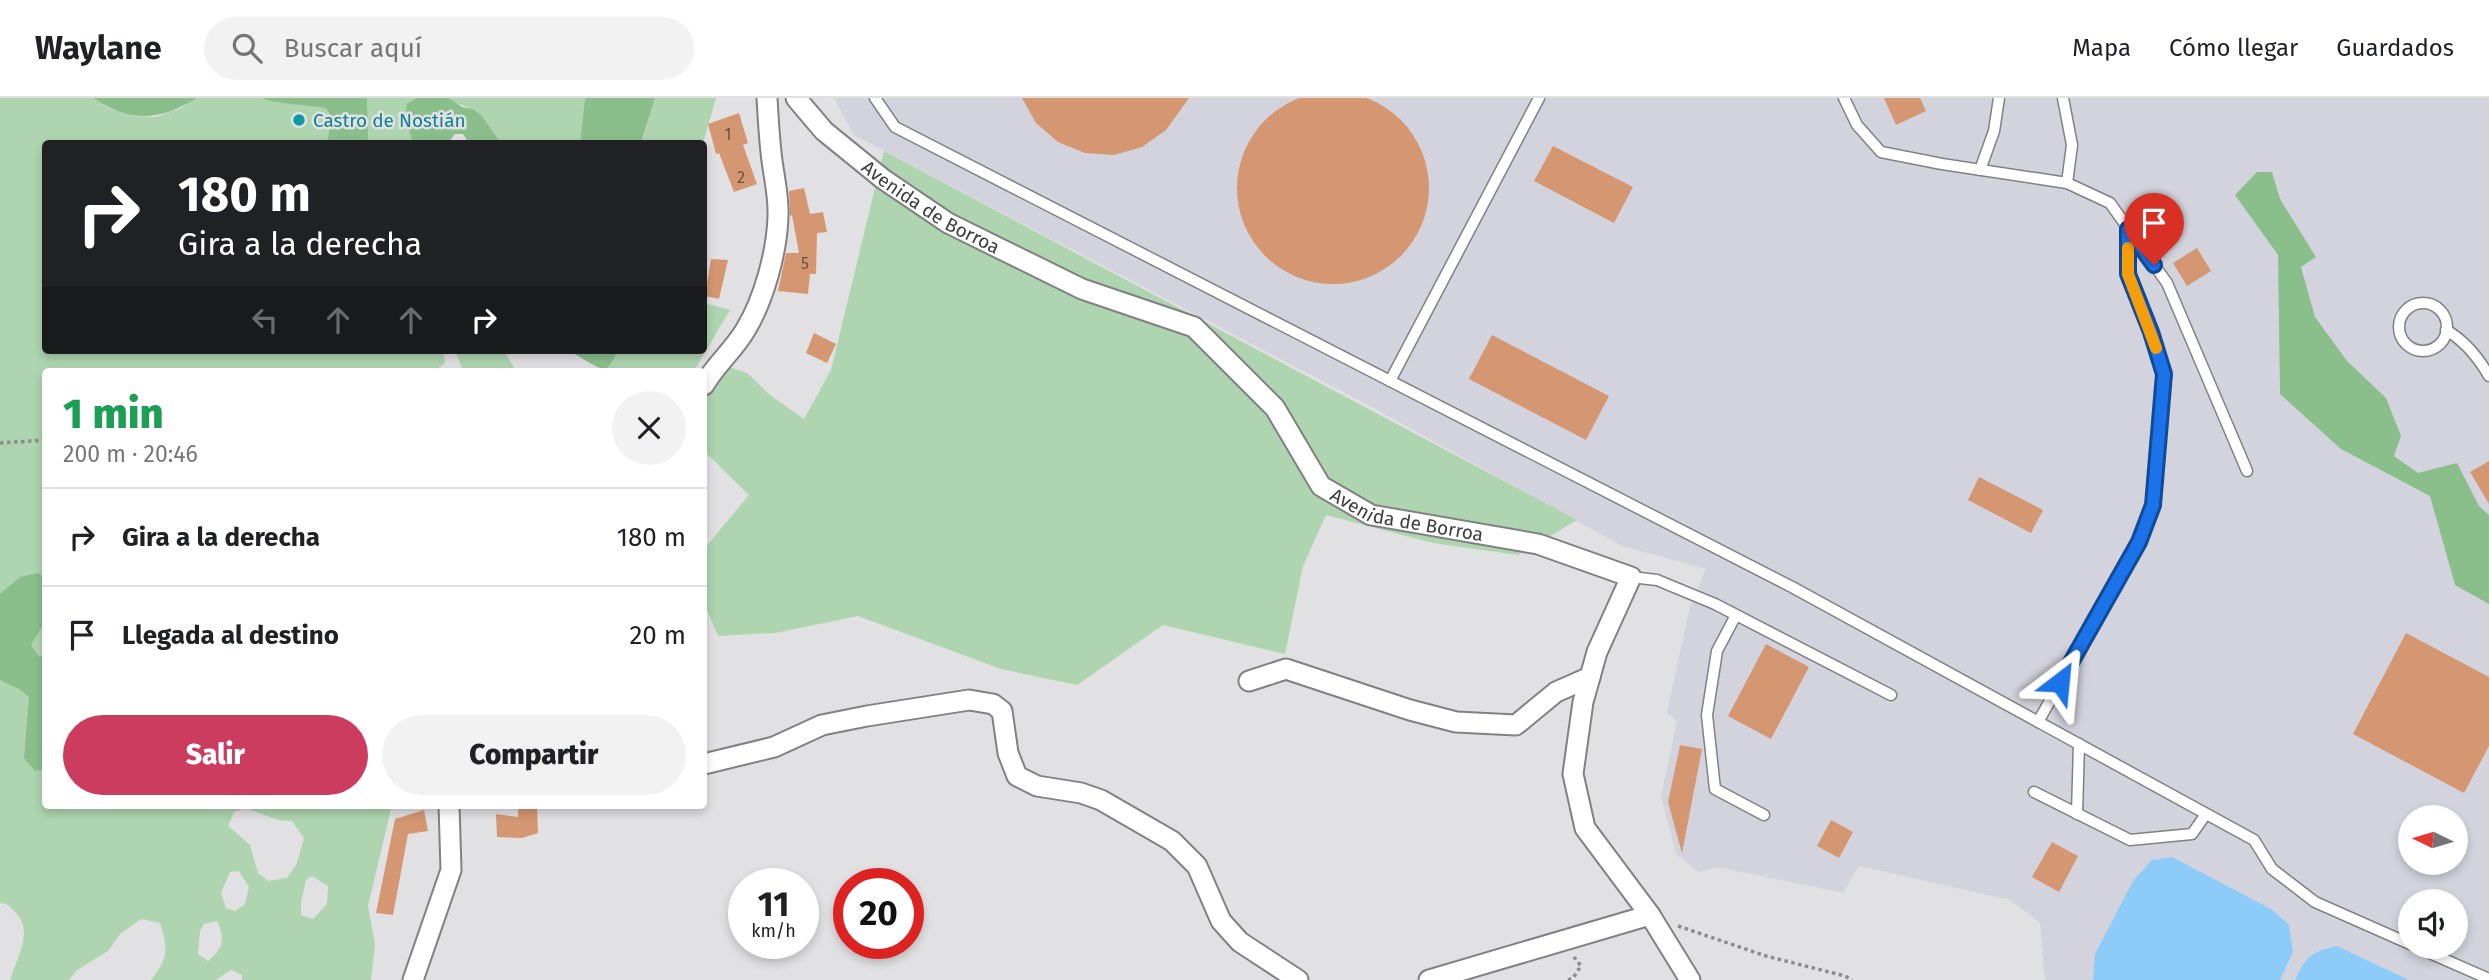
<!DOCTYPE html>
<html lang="es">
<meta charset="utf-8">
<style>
:root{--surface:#fff;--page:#f2f2f2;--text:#202124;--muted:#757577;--line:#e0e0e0;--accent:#cb3c5f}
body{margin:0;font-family:"Fira Sans",sans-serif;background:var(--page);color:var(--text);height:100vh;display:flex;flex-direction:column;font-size:26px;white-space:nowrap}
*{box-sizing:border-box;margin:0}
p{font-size:23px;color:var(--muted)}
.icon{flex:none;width:38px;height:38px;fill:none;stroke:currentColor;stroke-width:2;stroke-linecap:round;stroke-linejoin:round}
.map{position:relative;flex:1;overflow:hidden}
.sheet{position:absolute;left:42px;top:270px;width:665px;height:441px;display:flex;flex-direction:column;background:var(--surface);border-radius:7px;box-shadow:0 4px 10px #0003}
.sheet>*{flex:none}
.top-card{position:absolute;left:42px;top:42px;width:665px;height:214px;border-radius:7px;box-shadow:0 4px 10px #0003;background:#202124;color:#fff;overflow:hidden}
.needle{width:46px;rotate:275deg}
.fabs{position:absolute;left:2398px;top:707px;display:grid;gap:14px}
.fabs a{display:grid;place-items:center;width:70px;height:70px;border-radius:50%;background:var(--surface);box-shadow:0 4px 10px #0003;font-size:35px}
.speed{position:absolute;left:728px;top:770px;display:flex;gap:14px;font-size:35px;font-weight:700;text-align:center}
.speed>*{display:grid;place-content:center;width:91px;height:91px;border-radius:50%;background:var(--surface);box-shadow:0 4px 10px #0003;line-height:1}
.speed small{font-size:18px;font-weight:400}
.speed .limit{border:10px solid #d22;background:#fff;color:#111}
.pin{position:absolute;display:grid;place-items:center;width:60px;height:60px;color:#fff;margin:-72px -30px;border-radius:50% 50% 50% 0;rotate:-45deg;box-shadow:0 0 7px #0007}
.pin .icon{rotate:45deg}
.me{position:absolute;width:77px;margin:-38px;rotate:29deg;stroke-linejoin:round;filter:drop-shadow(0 0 5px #0008)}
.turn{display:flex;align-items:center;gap:24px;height:147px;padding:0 21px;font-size:32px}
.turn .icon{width:91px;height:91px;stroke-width:2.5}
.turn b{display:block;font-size:49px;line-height:60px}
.lanes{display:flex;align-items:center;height:66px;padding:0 21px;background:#0003;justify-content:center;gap:35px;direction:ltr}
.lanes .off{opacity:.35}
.round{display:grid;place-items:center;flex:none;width:74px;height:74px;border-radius:37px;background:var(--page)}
.head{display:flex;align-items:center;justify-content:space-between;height:119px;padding:0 21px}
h1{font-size:42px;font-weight:800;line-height:52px;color:#1e9e55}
.cta{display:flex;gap:14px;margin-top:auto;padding:14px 21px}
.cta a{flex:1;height:80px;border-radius:42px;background:var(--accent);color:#fff;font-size:28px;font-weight:800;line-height:80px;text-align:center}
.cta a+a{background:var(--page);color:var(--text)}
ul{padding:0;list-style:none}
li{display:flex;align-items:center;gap:21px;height:98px;padding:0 21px;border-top:2px solid var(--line)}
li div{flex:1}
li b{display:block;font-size:26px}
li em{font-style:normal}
header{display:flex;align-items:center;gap:42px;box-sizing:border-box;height:98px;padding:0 35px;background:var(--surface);border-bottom:2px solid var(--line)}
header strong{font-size:33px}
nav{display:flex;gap:38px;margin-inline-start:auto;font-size:24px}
.search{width:490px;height:63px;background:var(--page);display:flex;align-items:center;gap:18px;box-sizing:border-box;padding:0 24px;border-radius:38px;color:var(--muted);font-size:26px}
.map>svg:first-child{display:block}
.built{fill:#d3d3dd;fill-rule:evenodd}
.green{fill:#aed5af;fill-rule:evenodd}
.forest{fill:#8abf8c}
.water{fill:#8dccf9}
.building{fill:#d59772}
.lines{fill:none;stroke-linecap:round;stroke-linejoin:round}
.service-casing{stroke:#818183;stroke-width:13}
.minor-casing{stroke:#818183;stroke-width:23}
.path{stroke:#8c8c8d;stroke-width:3.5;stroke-dasharray:3.5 3.5;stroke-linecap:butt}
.service{stroke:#fff;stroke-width:10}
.minor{stroke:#fff;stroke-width:19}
.route-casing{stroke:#114b97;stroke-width:18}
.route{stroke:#1a73e8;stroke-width:12}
.slow{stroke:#f59e0b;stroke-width:12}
.culture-dot{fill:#0f9aa8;stroke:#e1e1e3;stroke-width:2.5}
.labels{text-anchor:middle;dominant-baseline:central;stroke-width:5;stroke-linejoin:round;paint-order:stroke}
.number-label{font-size:16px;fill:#63544b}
.culture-label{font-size:19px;fill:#0d838f;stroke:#e1e1e3;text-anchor:start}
.street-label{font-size:19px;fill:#3d3d3e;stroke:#e1e1e3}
</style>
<header>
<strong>Waylane</strong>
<div class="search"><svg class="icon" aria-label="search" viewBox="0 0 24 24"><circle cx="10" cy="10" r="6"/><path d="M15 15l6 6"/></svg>Buscar aquí</div>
<nav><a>Mapa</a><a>Cómo llegar</a><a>Guardados</a></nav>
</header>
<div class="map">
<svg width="2489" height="882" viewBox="0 0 2489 882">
<rect width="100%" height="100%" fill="#e1e1e3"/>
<path class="built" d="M834 0H2489V882H2045L2040 825 2010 802 1859 768 1843 795 1718 769 1698 774 1676 756 1661 698 1677 623 1667 614 1690 509 1706 471 1622 448 1377 312 854 37ZM2410 719H2455V765H2410ZM2410 803H2455V849H2410Z"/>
<g class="green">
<path d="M0 0H93L108 10 135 18 156 19 181 10 197 0H416L409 5 438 45 46 46V252H443L445 265 435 273H46V707H392L368 808 375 846 371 882H242V877L231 872 216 882H151C169 860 168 850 160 825L141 821 120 836 108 853 77 872 69 882H10C17 860 35 832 14 813 9 808 7 805 0 805ZM245 710 278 722 292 723 304 740 297 765 287 780 268 783 258 775 250 747 228 728 234 714ZM239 773 249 789 245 806 235 813 226 810 221 795 230 774ZM312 778 328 788 327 806 313 821 301 817V805L306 782ZM217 823C225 840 224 850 208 863L198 856 200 833 204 826Z"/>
<path d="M449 0H585L580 45H501C498 40 480 16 475 13 467 7 457 8 449 0Z"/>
<polygon points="655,0 716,0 703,45 641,46"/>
<polygon points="884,53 1577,422 1518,457 1433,445 1326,417 1303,468 1285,556 1163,527 1077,587 1001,571 858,518 775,535 718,538 704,505 704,451 749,397 704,353 704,307 709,293 726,268 747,275 770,297 804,321 831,272"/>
<polygon points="704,205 730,212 694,273 606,272 614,261 616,252 704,252"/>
<polygon points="448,252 504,252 516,273 463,273 457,257"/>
</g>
<g class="forest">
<path d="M93 0H197C160 23 130 25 93 0Z"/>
<path d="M262 0H367L368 45H327L332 20 326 10C310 7 273 6 262 0Z"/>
<polygon points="416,0 449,0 462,9 473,11 481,17 501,45 469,45 463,36 455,36 448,45 413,45 405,20 407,6"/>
<polygon points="585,0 655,0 641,45 580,45"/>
<polygon points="2257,74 2272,74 2280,101 2316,159 2301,169 2315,219 2347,263 2386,300 2401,338 2394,358 2418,375 2457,365 2479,408 2489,417 2489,506 2455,487 2430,398 2341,351 2280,296 2278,157 2235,97"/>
<path d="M566 252H616L614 261 606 272C591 268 581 258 566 252Z"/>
<polygon points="38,475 45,480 45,524 31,547 39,559 45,557 46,671 35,673 24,660 29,599 19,591 0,582 0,496 20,479"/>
</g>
<g class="water">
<polygon points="2172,759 2271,811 2289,827 2293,854 2280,882 2093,882 2095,856 2133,783 2152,762"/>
<path d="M2337 848 2409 882H2295C2307 857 2311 854 2337 848Z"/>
</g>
<g class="building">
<circle cx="1333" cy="90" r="96"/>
<polygon points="1022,0 1189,0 1166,32 1142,49 1114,57 1085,55 1058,44 1036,25"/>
<polygon points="1884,0 1920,0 1926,13 1896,27"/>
<polygon points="739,15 748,45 743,47 757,86 734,94 719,55 716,56 708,26"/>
<polygon points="1553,48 1633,89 1614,125 1534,83"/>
<polygon points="804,90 810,116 823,114 827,134 817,135 816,176 810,176 808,196 778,193 786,155 799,155 792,117 790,118 789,93"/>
<polygon points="2197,150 2211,173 2187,188 2173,165"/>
<polygon points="711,161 728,162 719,201 705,198"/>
<polygon points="814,235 836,246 827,265 806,255"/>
<polygon points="1492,237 1609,298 1586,342 1469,281"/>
<polygon points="2489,363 2489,406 2470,374"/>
<polygon points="1979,379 2043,412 2031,435 1968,402"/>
<polygon points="2406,535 2489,579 2489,648 2464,695 2353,636"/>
<polygon points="1766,546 1809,569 1771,641 1728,618"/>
<polygon points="1680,647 1702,651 1682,755 1668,704"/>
<polygon points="518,707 537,707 538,735 522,740 497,739 496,716 518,719"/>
<polygon points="424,712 428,733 408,736 393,817 376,815 395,721"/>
<polygon points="1831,722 1853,734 1839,760 1817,748"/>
<polygon points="2052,744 2078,758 2059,794 2032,779"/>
</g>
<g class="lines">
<g class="service-casing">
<g id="service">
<polyline points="875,0 895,29 1792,489 2254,742 2272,771 2315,804 2410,846"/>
<polyline points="1844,0 1857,27 1881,54 1942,66 2067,85 2110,105 2167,185 2247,373"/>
<polyline points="2063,0 2072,47 2067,85"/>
<polyline points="1980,72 1994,33 1999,0"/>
<circle cx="2423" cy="229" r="24"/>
<path d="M2446 232C2465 243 2478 259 2489 278"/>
<polyline points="1390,283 1539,0"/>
<polyline points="1631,479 1657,482 1715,506 1891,597"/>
<polyline points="1736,517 1717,553 1707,617 1715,691 1764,717"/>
<polyline points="2038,624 2139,444 2153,407 2164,277 2151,234 2128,176 2128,132"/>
<polyline points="2034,694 2130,742 2192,736 2206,716"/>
<polyline points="2077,716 2079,646"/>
<polyline points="2416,849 2489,881"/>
</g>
</g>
<g class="minor-casing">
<g id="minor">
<path id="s1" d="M796 0 824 33 883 81 948 125 1082 191 1194 229 1275 310 1321 388 1371 417 1538 446 1631 479 1597 554 1583 604 1573 676 1585 730 1650 817 1690 882"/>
<path d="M704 287C715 267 734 252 746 231 764 201 777 154 778 118 779 96 773 76 771 54 769 36 768 18 767 0"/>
<polyline points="1249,583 1286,571 1410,612 1456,624 1516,627 1556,594 1590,579"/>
<polyline points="704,666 774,649 822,627 867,618 969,602 993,606 1002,613 1008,655 1017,678 1037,688 1081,695 1101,702 1172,743 1197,768 1221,823 1240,844 1298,882"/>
<polyline points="413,882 451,772 449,707"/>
<polyline points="1429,882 1650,817"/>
</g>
</g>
<g class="path">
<polyline points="0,345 46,342"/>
<polyline points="1678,828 1766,858 1845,878 1852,882"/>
<polyline points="1568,882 1573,880 1581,868 1574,859"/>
</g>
<use href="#service" class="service"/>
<use href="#minor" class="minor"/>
</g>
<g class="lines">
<g class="route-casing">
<polyline id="route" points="2060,584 2139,444 2153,407 2164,276 2151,234 2128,176 2128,131 2154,167"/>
</g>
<use href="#route" class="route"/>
<polyline class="slow" points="2128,150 2128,176 2156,250"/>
</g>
<circle class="culture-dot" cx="299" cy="22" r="7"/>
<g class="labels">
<g class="number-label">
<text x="728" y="36">1</text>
<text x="741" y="79">2</text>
<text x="805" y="165">5</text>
</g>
<g class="culture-label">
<text x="313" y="22">Castro de Nostián</text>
</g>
<g class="street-label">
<text stroke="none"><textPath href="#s1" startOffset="175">Avenida de Borroa</textPath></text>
<text stroke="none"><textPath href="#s1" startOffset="763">Avenida de Borroa</textPath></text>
</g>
</g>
</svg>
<div class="fabs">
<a><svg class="needle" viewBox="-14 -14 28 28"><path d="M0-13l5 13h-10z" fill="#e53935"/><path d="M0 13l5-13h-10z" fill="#757577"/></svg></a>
<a><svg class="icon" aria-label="sound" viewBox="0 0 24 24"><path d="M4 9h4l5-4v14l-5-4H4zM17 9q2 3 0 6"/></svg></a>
</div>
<div class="speed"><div>11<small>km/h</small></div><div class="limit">20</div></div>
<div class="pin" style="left:2154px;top:167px;background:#d93025"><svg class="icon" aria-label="arrive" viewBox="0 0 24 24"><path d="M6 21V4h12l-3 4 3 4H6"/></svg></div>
<svg class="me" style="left:2060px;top:584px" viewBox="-20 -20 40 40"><path d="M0-17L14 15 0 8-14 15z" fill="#1a73e8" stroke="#fff" stroke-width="4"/></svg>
<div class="top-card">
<div class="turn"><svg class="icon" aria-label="right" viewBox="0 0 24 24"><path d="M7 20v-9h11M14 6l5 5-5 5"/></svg><div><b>180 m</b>Gira a la derecha</div></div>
<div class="lanes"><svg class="icon off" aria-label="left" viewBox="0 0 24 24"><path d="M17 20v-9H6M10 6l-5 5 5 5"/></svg><svg class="icon off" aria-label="ahead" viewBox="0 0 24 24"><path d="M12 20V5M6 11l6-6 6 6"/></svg><svg class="icon off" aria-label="ahead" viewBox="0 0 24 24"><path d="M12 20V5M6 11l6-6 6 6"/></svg><svg class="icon" aria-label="right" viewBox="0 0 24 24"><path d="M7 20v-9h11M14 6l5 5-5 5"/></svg></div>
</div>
<section class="sheet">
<div class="head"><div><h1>1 min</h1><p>200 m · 20:46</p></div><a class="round"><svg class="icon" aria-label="close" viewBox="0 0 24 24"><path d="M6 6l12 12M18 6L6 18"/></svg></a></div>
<ul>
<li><svg class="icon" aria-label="right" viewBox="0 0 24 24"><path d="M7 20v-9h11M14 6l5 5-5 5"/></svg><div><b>Gira a la derecha</b></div><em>180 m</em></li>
<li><svg class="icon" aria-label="arrive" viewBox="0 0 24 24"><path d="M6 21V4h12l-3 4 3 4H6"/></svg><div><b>Llegada al destino</b></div><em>20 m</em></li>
</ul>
<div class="cta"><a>Salir</a><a>Compartir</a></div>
</section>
</div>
